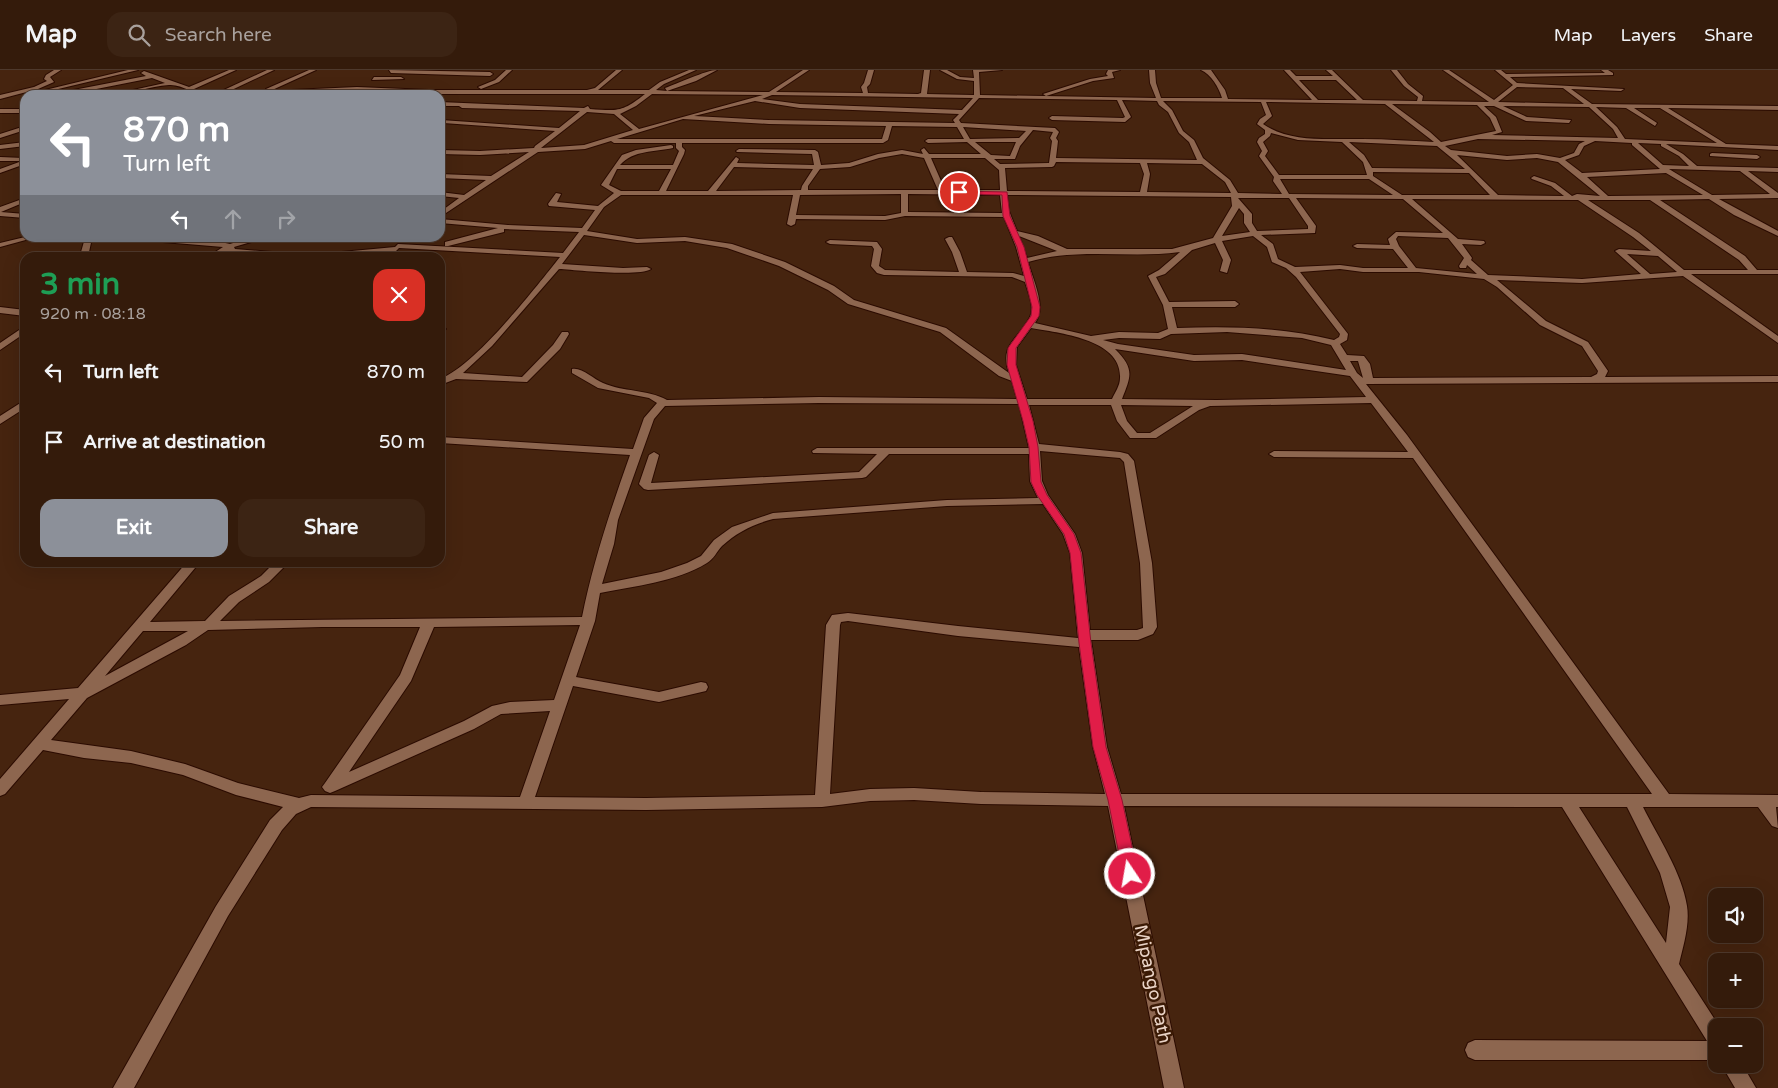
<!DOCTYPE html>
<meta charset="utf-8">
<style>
:root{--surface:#341b0b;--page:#3c2414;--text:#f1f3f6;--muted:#a9a19d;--line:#4e392c;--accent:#8c9099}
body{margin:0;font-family:"Varela Round",sans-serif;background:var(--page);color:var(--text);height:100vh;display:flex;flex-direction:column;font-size:19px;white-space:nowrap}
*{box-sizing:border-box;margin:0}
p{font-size:16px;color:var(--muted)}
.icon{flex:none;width:28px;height:28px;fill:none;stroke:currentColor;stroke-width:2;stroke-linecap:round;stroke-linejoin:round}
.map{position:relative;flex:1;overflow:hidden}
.sheet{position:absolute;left:20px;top:182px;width:425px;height:315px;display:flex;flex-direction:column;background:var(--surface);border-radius:15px;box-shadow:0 5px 20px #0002,0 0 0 1px var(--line)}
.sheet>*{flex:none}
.guide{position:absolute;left:20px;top:20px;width:425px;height:152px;border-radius:15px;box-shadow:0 5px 20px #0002,0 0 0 1px var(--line);background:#8c9099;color:#fff;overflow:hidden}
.controls{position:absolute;left:1708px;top:818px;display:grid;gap:10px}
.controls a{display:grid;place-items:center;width:55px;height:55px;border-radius:10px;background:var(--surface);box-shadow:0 5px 20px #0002,0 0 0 1px var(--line);font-size:25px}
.pin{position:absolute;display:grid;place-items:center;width:42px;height:42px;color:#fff;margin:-21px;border:2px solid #fff;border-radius:50%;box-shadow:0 1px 5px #0007}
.me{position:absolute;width:55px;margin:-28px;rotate:348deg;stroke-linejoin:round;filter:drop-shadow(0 0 4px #0008)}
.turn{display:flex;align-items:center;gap:18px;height:105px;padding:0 20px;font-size:22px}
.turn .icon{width:65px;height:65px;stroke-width:2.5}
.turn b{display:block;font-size:35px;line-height:42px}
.lanes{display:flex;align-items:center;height:48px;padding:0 20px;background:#0003;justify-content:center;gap:25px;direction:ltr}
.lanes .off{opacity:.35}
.round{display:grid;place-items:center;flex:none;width:52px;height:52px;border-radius:15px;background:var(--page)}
.overview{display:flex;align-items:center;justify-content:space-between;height:85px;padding:0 20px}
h1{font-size:30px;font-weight:700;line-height:38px;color:#1e9e55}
.button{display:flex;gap:10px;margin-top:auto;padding:10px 20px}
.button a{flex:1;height:58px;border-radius:15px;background:var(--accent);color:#fff;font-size:20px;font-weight:700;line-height:58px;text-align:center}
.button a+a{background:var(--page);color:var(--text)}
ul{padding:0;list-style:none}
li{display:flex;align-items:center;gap:15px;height:70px;padding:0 20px}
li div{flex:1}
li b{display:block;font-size:19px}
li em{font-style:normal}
header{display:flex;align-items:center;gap:30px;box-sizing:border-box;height:70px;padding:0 25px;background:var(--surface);border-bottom:1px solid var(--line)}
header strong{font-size:24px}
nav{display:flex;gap:28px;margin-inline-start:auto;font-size:18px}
.search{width:350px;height:45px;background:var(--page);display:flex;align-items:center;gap:12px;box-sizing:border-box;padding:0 18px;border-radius:15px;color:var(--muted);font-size:19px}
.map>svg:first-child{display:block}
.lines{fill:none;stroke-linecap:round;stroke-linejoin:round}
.minor-casing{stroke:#2b0b00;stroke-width:2}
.minor{fill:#8d664f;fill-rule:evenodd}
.route{fill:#e11d48;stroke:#92132f}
.labels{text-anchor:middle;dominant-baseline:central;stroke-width:5;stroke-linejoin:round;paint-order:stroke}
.street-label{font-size:18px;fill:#ead4c7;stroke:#3b1a05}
</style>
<header>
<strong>Map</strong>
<div class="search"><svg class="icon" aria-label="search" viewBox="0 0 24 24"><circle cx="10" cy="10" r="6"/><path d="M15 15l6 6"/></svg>Search here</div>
<nav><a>Map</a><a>Layers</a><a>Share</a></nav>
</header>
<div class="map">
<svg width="1778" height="1018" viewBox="0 0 1778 1018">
<rect width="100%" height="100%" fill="#46240f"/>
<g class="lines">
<g class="minor-casing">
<g id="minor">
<polygon points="54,0 61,0 50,7 54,12 38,19 0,29 0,25 34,17 47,11 44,9 46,5"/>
<path d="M128 0H138L54 20 63 22 146 6 141 3 144 1 189 17 229 0H236L194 19 208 25C194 25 182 14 169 15 149 16 131 25 110 25L165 13 152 8 66 25H55L45 20Z"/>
<polygon points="267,0 274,0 221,25 213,25"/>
<path d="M309 0H316L270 21 357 17 429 20H587L595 18 616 0H622L598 20H649L660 12 689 0H696L664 14 656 20 667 21 665 18C677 14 706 0 717 0L696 11 667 21 769 22 803 0H809L776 22 863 23 861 17 864 13 868 0H874L870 14 867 17 868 23 918 24 921 23 924 0H930L927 24 974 25V11L957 9 940 0H947L960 7 974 8 973 0H1002L979 2 980 25 1156 28 1150 13 1149 0H1155L1156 13 1161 28H1222C1219 18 1211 4 1201 0H1211L1225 20 1228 29 1312 30 1284 0H1290L1296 6H1333L1326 0H1332L1363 30 1417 31 1418 27 1404 16 1391 0H1397L1408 14 1423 26 1422 31 1489 32 1443 0H1449L1494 30 1513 15 1495 0H1501L1506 4 1605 3 1601 0H1608L1613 3V5L1510 7 1517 13 1624 19 1621 21 1571 19 1592 34 1778 36V40L1668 38 1726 74 1778 76V80L1666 74 1683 84 1697 96 1778 98V102L1748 101 1778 123V128L1719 129 1778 161V166L1734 145 1709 129 1660 130 1745 186 1757 200H1778V204H1691L1778 266V273L1683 206 1582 213 1497 210 1546 251 1588 272 1608 301 1605 307 1778 306V312L1366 314 1407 365 1669 724 1778 725V737H1776L1778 758 1772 756 1758 737H1643C1658 767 1682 803 1687 836 1690 855 1683 877 1679 894L1719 956H1716V990H1475L1468 987 1465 980 1468 973 1475 970 1707 971 1562 737 1124 736 1184 1018H1164L1108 736 981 734 914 730 870 731 822 737 646 740 311 737 296 744 282 760 228 846 134 1018H113L216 836 270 750 283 737 236 725 183 705 131 693 84 688 43 680 5 724 0 726V709L69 629 0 635V625L78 618 187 492H200L150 552 205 551 229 526 261 506 275 492H289L269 512 239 532 220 551 582 547C593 492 611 438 630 385L440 373V367L633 379 644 348 657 333 649 328 598 318 572 303V299C582 297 593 309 603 313 623 322 647 319 667 330L819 327 1017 329 1012 311 999 306 940 262 848 234 828 220 779 196 727 178 685 171 637 173 584 165 562 194 623 198 647 197 651 199C640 207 576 200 559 199L492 276 463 303 522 307 553 275 562 262H568L569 264 560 279 527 312 456 309 440 315V309C476 295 535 218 560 187L399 178 396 181 344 188H283L236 184 237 188H229L227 181 216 188H206L223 177 139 170V168H168L216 171 230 174 249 168H258V170L234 177 235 179 309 185 395 177 398 174 563 183 579 162 504 159V162L448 176H445V172L498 158 440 153V149L508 155 582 158 595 140 549 136 548 134 556 123 561 124 557 132 598 136 614 123 601 115 622 85 636 80 671 75 673 76V78C655 82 633 80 620 95H673L679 81 676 78V73H614L611 71 585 79 538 82 440 147V142L459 128 440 126V122L464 125 486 110 440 108V104L491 106 529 82 480 85 440 84V80L480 81 534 78 535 76 555 61 443 53 441 50 559 58 580 41 462 38 459 36H440V32L584 38 588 36 590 39C619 41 622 42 645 24H429L357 21 252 25 266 21V19ZM1299 10H1336L1357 30H1318ZM1517 17 1563 18 1584 34 1498 32ZM652 24 763 25 639 59 620 44 636 36ZM772 25 973 28 962 40 800 34 762 29ZM979 28 1117 30 1125 47 1123 48 1052 46 1049 48 1052 50 1125 52 1131 47 1122 30 1157 31 1159 35 1168 42 1179 63 1189 72 1197 90 1056 88 1058 71 1056 68 1059 62 1055 58 961 53 959 50ZM755 31 800 38 959 44 953 50 955 53 769 50 694 46ZM1163 31 1261 32 1266 45 1260 49 1257 54 1265 60V64L1259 68 1257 72 1262 81 1259 86 1274 107 1273 111 1282 124 1238 123 1230 110 1203 88 1194 70 1183 61 1172 40ZM1266 32 1385 34 1434 72C1410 71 1387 69 1364 69 1331 68 1292 74 1263 54L1272 46ZM1392 34 1477 35 1490 48 1496 61 1441 72 1430 62ZM1484 36H1494L1526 51 1569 53 1571 50 1527 47 1503 36 1589 37 1613 59 1618 68 1492 65 1502 62 1496 47ZM1596 37 1626 38 1655 56 1657 53 1634 38H1660L1717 73 1625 69 1617 57ZM587 42 614 44 633 60 584 75 541 78ZM683 49 769 54 886 56 882 69H617ZM892 56 957 57 964 69H928L925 71 928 73 967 72 981 84H929L924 78 921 80 923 84 902 80 878 84 849 93 821 95 818 82 815 80 739 79 736 81 737 82 812 84 814 95 737 93 739 89 736 87 708 121H666L684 84 685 80 682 77V73H883L888 70ZM963 57 1026 61 1019 68 970 69ZM1033 60 1053 62 1050 68 1052 71 1049 93 1000 94 994 89H1015L1020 76ZM1271 63 1298 70 1342 72 1363 92 1367 105H1279L1265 86 1268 81 1263 72 1270 66ZM1478 69 1585 71 1579 74 1574 83 1560 88 1537 84 1507 86 1451 80 1445 76ZM1595 71 1632 73V75L1660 99 1582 103 1565 90 1579 85 1584 76ZM975 72H1016L1010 86 991 85ZM1349 72 1437 76 1465 99 1372 98 1364 85ZM1638 73 1661 74V76L1679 86 1689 96 1663 95ZM902 84 924 88 938 120H808V116L820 99 850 97 879 88ZM1457 85 1507 90 1537 88 1558 92 1600 126 1577 124 1572 126 1555 113 1534 106 1531 108 1532 109 1551 116 1564 126 1498 125ZM931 88H985L999 100 1000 120H945ZM1056 92 1140 93 1144 104 1140 122 1007 121 1005 98 1052 97 1054 96ZM1147 93 1202 94 1225 112 1231 123 1147 122 1150 104ZM734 97 813 99 802 116 801 120 716 121ZM617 99H671L659 121H621L609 115ZM1669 99 1740 101 1770 124 1712 125ZM1373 102 1469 103 1490 125H1402L1373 106ZM1666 103 1703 125 1608 126 1587 107ZM1280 109H1369L1393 125 1289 124ZM901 124V143L885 146 796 145 800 125ZM908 124 1000 125 1002 143 908 142ZM621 125H793L787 154 791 156 795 154 796 149 885 150 905 146 1004 147 1016 177 1024 206 1013 203 967 202 960 182 952 167H949L945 169 952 182 959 202 885 200 879 196 882 179 877 172 830 170 826 172 830 174 872 176 874 179 871 196 877 203 884 205 1012 207 1025 212C1028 222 1035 237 1030 247 1019 270 999 273 1009 303L946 258 854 230 834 216 785 192 732 174 685 167 637 169 587 161 604 137ZM1007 125 1231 127 1232 136 1213 168 1172 179H1067L1038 166 1017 161 1009 141ZM1238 128H1289L1308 156V159L1257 161 1252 153V144ZM1296 128 1403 129 1443 163 1396 162 1388 169 1390 175 1357 174 1353 176 1357 178 1393 179 1408 198H1363L1340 195 1295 197 1278 189 1273 174 1261 165 1315 163 1316 156ZM1412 129 1578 130 1633 167 1651 181 1619 179 1615 181 1641 204 1582 209 1488 205 1471 190 1472 188 1462 174 1481 175 1485 173 1484 171 1458 169ZM1588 130H1650L1739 190 1748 200H1684L1639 163ZM1239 138 1244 144V153L1250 162 1222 166ZM1019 166 1057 181 1027 188ZM1253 166 1267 177 1272 192 1286 198 1296 207 1340 264 1339 267 1334 270C1282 257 1230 256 1177 258L1172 237H1235L1239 234 1235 231 1169 232 1156 207 1165 204 1192 180 1215 173 1223 190 1220 201 1227 203 1231 190 1222 171ZM1398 166 1448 168 1464 188 1459 196 1460 198H1466L1467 195 1477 204 1416 198 1399 176 1396 169ZM1180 182 1159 200 1148 206 1163 235 1168 259 1158 263 1119 262 1091 266 1035 253C1047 237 1033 210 1028 192 1079 177 1129 189 1180 182ZM1627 184 1658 186 1677 202 1650 204ZM1340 199 1363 202H1419L1484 209 1497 217 1540 255 1582 276 1598 301 1597 304 1591 307 1373 308 1370 294 1364 286 1347 285 1340 274 1347 270 1348 264 1300 202ZM1031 258C1059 263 1122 269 1120 308 1120 316 1115 322 1112 329H1027L1016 295 1017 277ZM1227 262 1302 268 1331 275 1346 300 1242 284 1194 285 1118 274 1103 270 1119 268 1160 269 1171 264ZM1115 279 1194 291 1242 290 1350 306 1366 327 1217 330 1122 329C1131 306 1135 299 1115 279ZM1350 291H1358L1363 308 1357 303ZM819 333 1019 334 1029 378H817L812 381 813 383 877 384 859 402 651 413 659 385 654 382 649 385 639 414 644 419 648 420 862 408 866 407 889 384H1029L1030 411 1038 428 947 430 773 443 732 457 714 470 701 486 687 493 661 502 602 514 614 474 618 450 654 349 665 336ZM1371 333 1408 382 1274 381 1269 384 1274 387 1413 388 1652 724H1121L1107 677 1091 570H1138L1153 564 1157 557 1152 493 1134 391 1128 384 1120 382 1039 374 1029 335H1111L1117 351 1130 368H1156L1199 340 1210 336ZM1121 335 1193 336 1150 363H1137L1127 351ZM1040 381 1120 388 1124 392 1140 493 1143 558 1137 560H1090L1082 483 1075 464 1048 425 1042 411ZM1043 434 1063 464 1070 483 1078 568 958 556 848 543 832 545 826 555 815 725 646 728 535 727 573 616 659 632 706 621 708 617 706 613 701 612 659 622 576 607 595 551 600 523C635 516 676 512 707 493 714 489 717 481 722 476 737 462 754 454 773 449L947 436ZM848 551 958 566 1079 577 1093 677 1105 724 981 722 914 718 870 719 830 724 840 555 841 552ZM580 555 554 630 510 632 492 636 464 651 349 702 411 611 434 557ZM322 557H420L400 605 325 713 322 717 325 721 330 723 335 721 474 659 501 644 550 641 520 727 311 725 299 728 238 713 185 694 131 681 51 670 87 628 186 575 208 560ZM143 561H188L105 606ZM1579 737H1627L1660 803 1670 837 1666 873Z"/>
<polygon points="389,0 490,2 493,4 490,6 391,3"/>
<polygon points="506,0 512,0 499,12 481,19 478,17 495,10"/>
<polygon points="1108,0 1120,0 1112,2 1114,8 1093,11 1046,26 1043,24 1090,9 1108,6 1106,4"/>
<polygon points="374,7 401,7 404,9 372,10"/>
<rect x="0" y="39" width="25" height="4"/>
<polygon points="25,56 25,60 0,68 0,64"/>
<polygon points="25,72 25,76 0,79 0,75"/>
<polygon points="1712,83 1757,85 1760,87 1757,89 1710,86 1710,84"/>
<polygon points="0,87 24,88 25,94 0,103 0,99 22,91 0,91"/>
<polygon points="25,128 25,132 1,142 25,144 25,148 0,146 0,137"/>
<polygon points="25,167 33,168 0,177 0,173"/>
<polygon points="85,168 92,168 89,182 85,188 76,188 81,182"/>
<polygon points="0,237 25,240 25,246 0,243"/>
<polygon points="25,256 25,263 0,280 0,273"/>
<polygon points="440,257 446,259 440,264"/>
<polygon points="25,330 25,338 0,354 0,346"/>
<polygon points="1721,994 1742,994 1756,1018 1735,1018"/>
</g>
</g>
<use href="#minor" class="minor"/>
</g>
<polygon class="route" points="957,121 1007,122 1010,146 1024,177 1040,237 1039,246 1016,278 1016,295 1033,351 1038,377 1041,412 1047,425 1074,464 1081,483 1091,573 1106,677 1122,730 1138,804 1136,809 1130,811 1125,809 1123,804 1108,730 1093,677 1079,573 1070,483 1064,464 1037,425 1031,412 1029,377 1023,351 1007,295 1008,278 1031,246 1032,237 1017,177 1003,146 1002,125 959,124 956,122"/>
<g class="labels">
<g class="street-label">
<text transform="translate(1153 914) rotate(78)">Mipango Path</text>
</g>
</g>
</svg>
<div class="controls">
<a><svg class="icon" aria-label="sound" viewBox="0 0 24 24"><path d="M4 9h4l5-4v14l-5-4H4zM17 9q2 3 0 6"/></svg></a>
<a>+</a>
<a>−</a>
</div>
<div class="pin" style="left:959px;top:122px;background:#d93025"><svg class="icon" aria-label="arrive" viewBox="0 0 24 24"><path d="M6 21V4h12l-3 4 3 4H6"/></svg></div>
<svg class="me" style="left:1130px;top:804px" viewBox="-20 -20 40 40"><circle r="17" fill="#e11d48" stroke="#fff" stroke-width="3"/><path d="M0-11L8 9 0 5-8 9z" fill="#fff"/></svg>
<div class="guide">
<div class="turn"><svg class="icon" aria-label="left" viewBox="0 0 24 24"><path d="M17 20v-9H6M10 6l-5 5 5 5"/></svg><div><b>870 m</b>Turn left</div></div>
<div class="lanes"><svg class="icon" aria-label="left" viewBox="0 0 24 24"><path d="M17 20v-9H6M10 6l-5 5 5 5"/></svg><svg class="icon off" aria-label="ahead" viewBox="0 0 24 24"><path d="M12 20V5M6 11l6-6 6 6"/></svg><svg class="icon off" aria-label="right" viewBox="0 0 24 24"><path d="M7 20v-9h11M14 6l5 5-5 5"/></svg></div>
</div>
<section class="sheet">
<div class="overview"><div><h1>3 min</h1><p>920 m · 08:18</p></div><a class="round" style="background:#d93025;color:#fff"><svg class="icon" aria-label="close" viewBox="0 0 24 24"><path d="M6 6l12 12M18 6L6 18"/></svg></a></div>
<ul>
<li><svg class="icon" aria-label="left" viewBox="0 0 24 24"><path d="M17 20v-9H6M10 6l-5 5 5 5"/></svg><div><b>Turn left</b></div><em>870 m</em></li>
<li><svg class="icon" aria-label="arrive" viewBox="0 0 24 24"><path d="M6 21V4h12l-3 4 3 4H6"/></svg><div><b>Arrive at destination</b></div><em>50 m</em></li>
</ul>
<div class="button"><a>Exit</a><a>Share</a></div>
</section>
</div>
